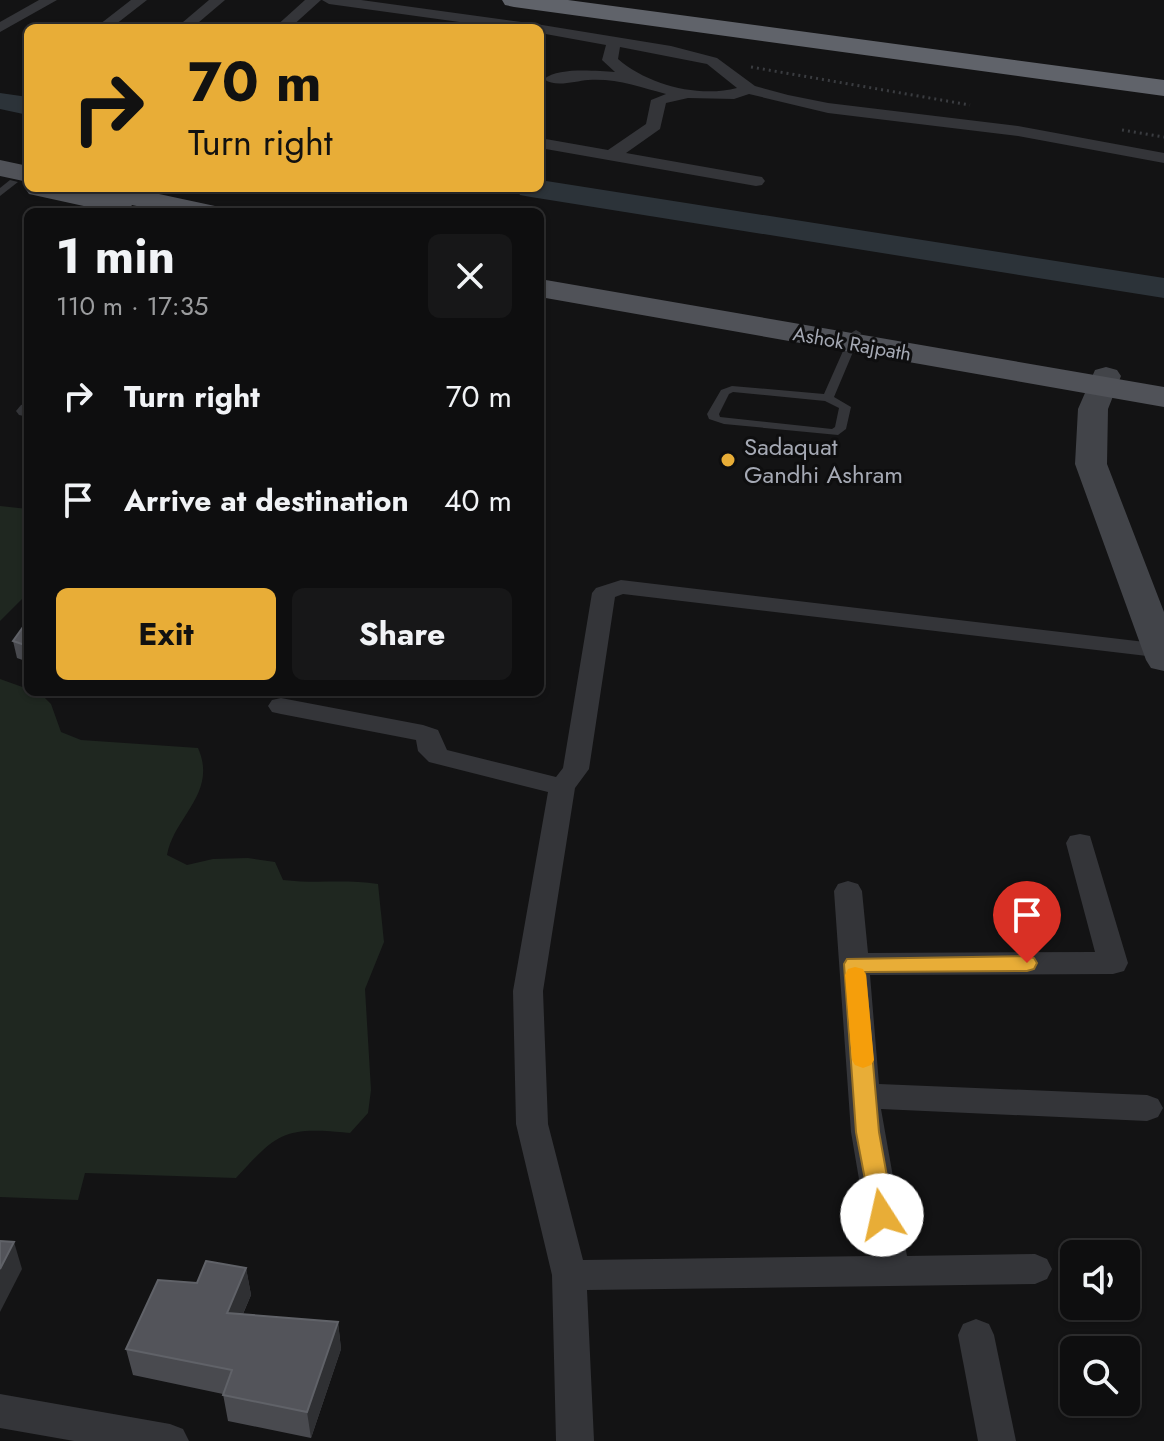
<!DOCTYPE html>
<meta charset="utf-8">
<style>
:root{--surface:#0e0e0f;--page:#171718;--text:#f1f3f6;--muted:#9b9c9e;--line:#2e2e2f;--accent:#e8ad37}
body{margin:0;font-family:Jost,sans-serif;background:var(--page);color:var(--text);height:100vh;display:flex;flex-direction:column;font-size:30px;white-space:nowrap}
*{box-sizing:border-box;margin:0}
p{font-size:26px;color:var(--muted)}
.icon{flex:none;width:44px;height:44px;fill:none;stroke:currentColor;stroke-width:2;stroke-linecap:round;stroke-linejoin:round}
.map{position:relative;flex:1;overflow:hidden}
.panel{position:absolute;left:24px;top:208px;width:520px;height:488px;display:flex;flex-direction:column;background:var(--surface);border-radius:12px;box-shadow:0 2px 6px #0004,0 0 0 2px var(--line)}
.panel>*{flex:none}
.banner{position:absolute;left:24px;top:24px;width:520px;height:168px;border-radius:12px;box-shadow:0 2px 6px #0004,0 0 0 2px var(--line);background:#e8ad37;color:#111;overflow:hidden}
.tools{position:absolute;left:1060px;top:1240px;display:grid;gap:16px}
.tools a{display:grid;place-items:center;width:80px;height:80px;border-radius:12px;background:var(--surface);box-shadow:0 2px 6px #0004,0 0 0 2px var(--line);font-size:40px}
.pin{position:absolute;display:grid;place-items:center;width:68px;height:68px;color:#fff;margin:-82px -34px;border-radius:50% 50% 50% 0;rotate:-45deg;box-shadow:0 0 8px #0007}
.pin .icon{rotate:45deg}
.me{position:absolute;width:88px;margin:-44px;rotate:350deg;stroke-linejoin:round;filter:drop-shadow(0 0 6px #0008)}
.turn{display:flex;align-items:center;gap:28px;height:168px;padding:0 32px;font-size:36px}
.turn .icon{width:104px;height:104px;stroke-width:2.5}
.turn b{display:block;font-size:56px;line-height:68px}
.round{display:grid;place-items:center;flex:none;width:84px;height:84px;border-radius:12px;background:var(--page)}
.overview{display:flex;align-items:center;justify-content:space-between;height:136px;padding:0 32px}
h1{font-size:48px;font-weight:700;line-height:60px}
.button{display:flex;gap:16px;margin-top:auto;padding:16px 32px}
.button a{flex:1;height:92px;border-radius:12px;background:var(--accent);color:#111;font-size:32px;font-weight:700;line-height:92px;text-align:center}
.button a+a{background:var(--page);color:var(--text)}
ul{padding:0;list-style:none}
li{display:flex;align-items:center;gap:24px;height:104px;padding:0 32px}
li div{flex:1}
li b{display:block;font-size:30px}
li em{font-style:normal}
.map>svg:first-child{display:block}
.green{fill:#1f2720}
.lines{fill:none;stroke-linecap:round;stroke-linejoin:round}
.river{fill:#2c3339;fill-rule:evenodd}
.path{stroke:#3a3c40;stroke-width:3;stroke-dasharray:2 4;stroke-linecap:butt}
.lane{fill:#343539;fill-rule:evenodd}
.street{fill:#343539;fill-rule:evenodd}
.secondary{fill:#424449;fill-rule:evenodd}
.primary{fill:#505258;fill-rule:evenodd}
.highway{fill:#60636a;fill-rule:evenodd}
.wall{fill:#494a4f}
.shaded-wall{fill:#2f3033}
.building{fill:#53545a;stroke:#606268;stroke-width:2}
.route{fill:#e8ad37;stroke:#977024;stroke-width:2}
.slow{fill:#f59e0b}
.poi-dot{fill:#e8ad37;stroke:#0e0e0f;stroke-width:3}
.labels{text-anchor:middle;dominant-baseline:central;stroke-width:6;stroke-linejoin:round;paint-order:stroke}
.far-street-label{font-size:20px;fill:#a5a9b4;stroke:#0e0e0f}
.poi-label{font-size:24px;fill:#a5a9b4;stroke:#0e0e0f;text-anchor:start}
</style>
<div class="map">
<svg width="1164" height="1441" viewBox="0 0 1164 1441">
<rect width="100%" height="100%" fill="#131314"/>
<g class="green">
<polygon points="0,506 28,509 28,593 0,621"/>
<path d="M0 679 28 689V692H39L51 704 61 732 81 740 198 748C218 793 174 816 167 855L187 865 213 859 248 858 275 862 283 880C316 884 346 879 378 884L384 942 365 989 371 1090 368 1113 350 1133C285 1127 279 1131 236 1178L85 1173 78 1200 0 1197Z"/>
</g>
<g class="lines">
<g class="river">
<polygon points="0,93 28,97 28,115 0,109"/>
<polygon points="540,180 1164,278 1164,298 531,197 520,195 516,188 540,188"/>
</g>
<g class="path">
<polyline points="751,67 970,105"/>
<polyline points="1122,130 1164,137"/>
</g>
<g class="lane">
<polygon points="10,180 18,182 0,196 0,188"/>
<path d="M856 330 861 333 834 397 851 407 846 429 838 435 724 424 709 419 707 414 721 390 732 386 824 394 851 333ZM733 392 825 401 839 408 835 427 832 429 720 417 719 414 729 394Z"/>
</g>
<g class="street">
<polygon points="39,0 57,0 0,32 0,22"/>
<polygon points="131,0 147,0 111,28 95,28"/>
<polygon points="209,0 225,0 192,28 176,28"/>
<polygon points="305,0 321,0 290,28 274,28"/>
<path d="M322 0H361L536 24 671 46 717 58 755 86 788 95 828 103 1018 126 1164 153V163L1018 136 828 113 749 94 734 99 688 98 666 103 660 129 626 153 756 176 762 177 765 181 762 185 756 186 540 148V138L608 150 646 124 651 100 666 94C640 87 616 78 588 80 575 81 555 88 544 79 559 67 595 71 615 72L602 60 606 45 540 33V28H503L329 4ZM620 47 707 64 737 88C699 98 648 85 618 59Z"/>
<polygon points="28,403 28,417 19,415 16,411 21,405"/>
<polygon points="621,580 1162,644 1164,658 623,594 615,597 589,769 575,788 543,991 548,1124 583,1260 872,1256 851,1132 834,891 838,884 848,881 858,884 862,891 868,953 1095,952 1066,843 1070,836 1080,834 1090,836 1128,963 1124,971 1113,974 870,975 879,1084 1147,1095 1158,1099 1163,1108 1158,1117 1147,1121 881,1109 907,1256 1035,1254 1047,1259 1052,1269 1047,1279 1035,1284 587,1290 594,1441 556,1441 552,1275 516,1124 513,991 548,792 429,762 418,751 416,740 281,714 272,712 268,706 272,700 281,698 423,725 438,730 447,750 556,777 563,768 592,593 596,588"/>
<polygon points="976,1319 989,1324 994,1335 1016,1441 978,1441 958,1335 963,1324"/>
<polygon points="0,1394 170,1424 183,1429 189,1441 74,1441 0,1428"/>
</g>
<polygon class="secondary" points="1106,367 1117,370 1121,376 1108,409 1107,464 1164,612 1164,671 1151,668 1146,660 1075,464 1078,409 1095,370"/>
<g class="primary">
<polygon points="0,160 28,166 28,182 0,176"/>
<polygon points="28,184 28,188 131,188 215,206 219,212 164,212 132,205 128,211 111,212 29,194 25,188"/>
<polygon points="540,279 1164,387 1164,407 540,297"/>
</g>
<polygon class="highway" points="502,0 568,0 1164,80 1164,96 514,7 505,5"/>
</g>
<g class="wall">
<polygon points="28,620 28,662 17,658 13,641"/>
<polygon points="246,1268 251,1295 243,1314 338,1322 341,1349 311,1438 228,1421 223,1394 133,1375 126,1349 197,1283"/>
</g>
<g class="shaded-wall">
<polygon points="14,1242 22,1269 0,1312 0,1269"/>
<polygon points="246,1268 251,1295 232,1339 227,1313"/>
<polygon points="338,1322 341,1349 311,1438 307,1412"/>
</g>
<g class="building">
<polygon points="28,620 28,646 13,641"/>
<polygon points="0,1241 14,1242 0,1269"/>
<polygon points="206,1261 246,1268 227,1313 338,1322 307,1412 223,1395 232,1370 126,1349 158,1280 197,1283"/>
</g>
<polygon class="route" points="1027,956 1034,958 1037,963 1034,969 1027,971 865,972 879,1132 894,1215 890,1222 882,1225 873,1222 856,1132 844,964 847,959"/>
<polygon class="slow" points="855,967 863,969 866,975 874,1060 871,1065 863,1068 855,1065 852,1060 845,975 848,969"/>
<circle class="poi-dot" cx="728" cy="460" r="8"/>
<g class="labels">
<g class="far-street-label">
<text transform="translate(852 344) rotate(10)">Ashok Rajpath</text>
</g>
<g class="poi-label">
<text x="744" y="446">Sadaquat<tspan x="744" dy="28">Gandhi Ashram</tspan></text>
</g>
</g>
</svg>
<div class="tools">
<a><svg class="icon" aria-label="sound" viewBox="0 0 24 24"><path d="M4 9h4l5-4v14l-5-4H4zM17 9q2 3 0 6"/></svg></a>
<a><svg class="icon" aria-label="search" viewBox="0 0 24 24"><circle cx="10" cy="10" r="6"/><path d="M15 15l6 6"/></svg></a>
</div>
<div class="pin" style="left:1027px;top:963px;background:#d93025"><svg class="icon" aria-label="arrive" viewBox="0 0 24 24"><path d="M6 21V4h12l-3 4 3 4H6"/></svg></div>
<svg class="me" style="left:882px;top:1215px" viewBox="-20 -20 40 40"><circle r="19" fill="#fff"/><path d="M0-13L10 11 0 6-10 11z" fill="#e8ad37"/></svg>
<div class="banner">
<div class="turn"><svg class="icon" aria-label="right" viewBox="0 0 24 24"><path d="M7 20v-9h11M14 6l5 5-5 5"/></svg><div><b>70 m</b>Turn right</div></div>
</div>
<section class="panel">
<div class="overview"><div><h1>1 min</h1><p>110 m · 17:35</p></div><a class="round"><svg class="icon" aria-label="close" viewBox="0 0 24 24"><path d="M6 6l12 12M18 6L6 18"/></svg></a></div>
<ul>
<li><svg class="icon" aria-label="right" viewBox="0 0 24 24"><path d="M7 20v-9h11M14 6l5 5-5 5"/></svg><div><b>Turn right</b></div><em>70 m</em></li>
<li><svg class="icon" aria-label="arrive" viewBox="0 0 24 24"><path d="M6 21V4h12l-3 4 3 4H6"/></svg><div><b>Arrive at destination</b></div><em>40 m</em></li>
</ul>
<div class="button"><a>Exit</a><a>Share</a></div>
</section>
</div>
